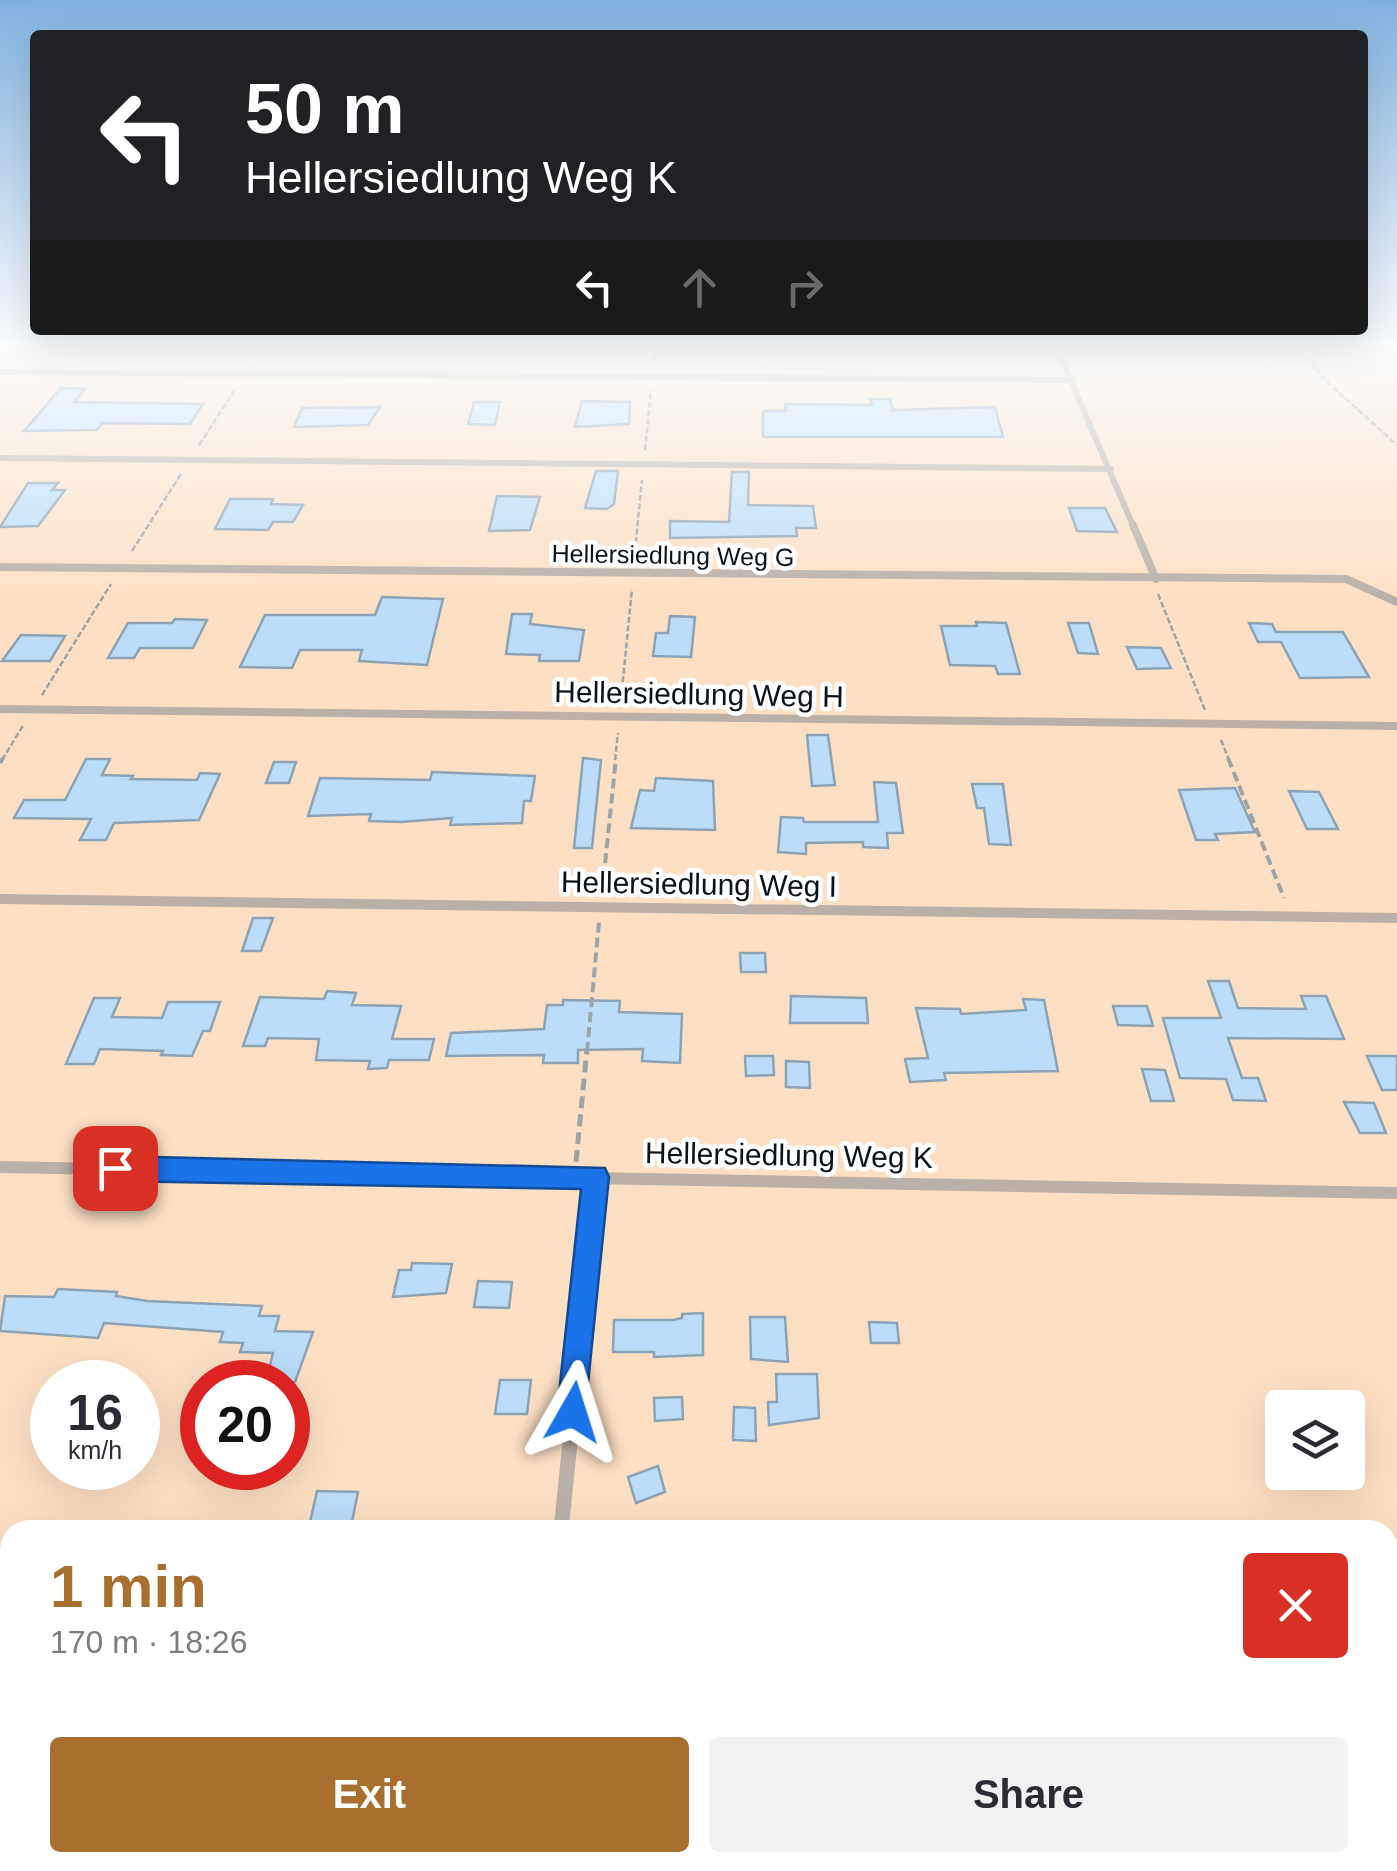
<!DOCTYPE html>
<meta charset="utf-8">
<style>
:root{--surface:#fff;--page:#f2f2f3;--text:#2b2b33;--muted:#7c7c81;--accent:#a96f2f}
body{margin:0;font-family:Arial,sans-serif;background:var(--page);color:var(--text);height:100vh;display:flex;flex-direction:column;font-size:38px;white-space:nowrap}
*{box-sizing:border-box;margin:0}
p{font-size:32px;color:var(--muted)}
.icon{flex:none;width:55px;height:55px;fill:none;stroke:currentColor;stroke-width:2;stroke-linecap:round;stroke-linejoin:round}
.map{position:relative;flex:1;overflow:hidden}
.details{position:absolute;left:0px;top:1520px;width:1398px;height:352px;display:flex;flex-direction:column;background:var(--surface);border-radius:30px 30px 0 0;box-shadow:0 10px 40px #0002}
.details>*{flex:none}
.guide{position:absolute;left:30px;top:30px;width:1338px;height:305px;border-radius:10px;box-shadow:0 10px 40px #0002;background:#202124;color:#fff;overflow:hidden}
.buttons{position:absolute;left:1265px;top:1390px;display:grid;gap:20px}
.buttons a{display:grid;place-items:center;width:100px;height:100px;border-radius:10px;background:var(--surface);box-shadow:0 10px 40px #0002;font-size:50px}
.speed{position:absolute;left:30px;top:1360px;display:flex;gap:20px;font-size:50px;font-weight:700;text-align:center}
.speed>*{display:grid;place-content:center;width:130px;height:130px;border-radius:50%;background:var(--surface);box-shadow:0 10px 40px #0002;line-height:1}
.speed small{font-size:25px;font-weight:400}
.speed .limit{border:15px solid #d22;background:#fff;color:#111}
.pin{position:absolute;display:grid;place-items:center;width:85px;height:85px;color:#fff;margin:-42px;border-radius:20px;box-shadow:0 5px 15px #0006}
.me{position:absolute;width:110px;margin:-55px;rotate:6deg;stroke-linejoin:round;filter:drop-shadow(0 0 8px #0008)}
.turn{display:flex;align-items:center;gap:35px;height:210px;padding:0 50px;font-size:45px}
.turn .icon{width:130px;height:130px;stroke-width:2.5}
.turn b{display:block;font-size:70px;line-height:85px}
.lanes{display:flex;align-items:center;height:95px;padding:0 50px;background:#0003;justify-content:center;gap:50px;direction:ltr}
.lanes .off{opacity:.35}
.round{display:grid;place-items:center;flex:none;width:105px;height:105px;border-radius:10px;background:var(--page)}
.summary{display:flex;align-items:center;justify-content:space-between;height:170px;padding:0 50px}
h1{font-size:60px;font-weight:800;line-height:75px;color:var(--accent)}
.button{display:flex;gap:20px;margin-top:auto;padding:20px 50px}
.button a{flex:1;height:115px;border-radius:10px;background:var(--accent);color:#fff;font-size:40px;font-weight:800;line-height:115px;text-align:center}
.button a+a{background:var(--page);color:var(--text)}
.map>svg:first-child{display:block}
.green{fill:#fde0c4;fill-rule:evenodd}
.building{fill:#bbddf9;stroke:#8ca3b5;stroke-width:2.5}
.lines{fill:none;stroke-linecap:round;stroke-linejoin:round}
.path-far2{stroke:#9da4a8;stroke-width:2.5;stroke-dasharray:6 2.5;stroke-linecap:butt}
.path-far1{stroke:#9da4a8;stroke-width:4;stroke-dasharray:10 5;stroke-linecap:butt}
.path{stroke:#9da4a8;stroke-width:5;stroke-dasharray:12 6;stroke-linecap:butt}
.lane-far4{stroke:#bab0a7;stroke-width:6}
.lane-far3{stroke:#bab0a7;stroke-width:8}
.lane-far2{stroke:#bab0a7;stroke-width:10}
.lane-far1{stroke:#bab0a7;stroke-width:12}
.lane{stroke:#bab0a7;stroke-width:15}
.route{fill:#1a73e8;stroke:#114b97;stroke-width:2.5}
.labels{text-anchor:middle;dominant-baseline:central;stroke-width:9;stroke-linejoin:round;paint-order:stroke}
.far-street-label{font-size:25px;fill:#0a1319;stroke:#fff}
.street-label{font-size:30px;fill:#0a1319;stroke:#fff}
</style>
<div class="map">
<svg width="1397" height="1871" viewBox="0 0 1397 1871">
<rect width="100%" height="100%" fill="#f4f9fd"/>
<path class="green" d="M0 341H1397V1871H0ZM52 1382H138V1468H52ZM202 1382H288V1468H202ZM1282 1408H1348V1472H1282ZM10 1530H1388V1862H10Z"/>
<g class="building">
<polygon points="61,388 85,389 74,402 203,404 190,424 102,423 97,430 24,431"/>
<polygon points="870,399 890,399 893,410 995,407 1003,437 763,437 763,411 786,411 785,404 872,405"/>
<polygon points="582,401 630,402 629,424 575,427"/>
<polygon points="474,402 500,402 495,425 468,424"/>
<polygon points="380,407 368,425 294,427 302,408"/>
<polygon points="596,471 618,471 614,504 607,509 585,508"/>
<polygon points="732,472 749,472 748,505 813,506 816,528 796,528 797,536 670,538 670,521 729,522"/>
<polygon points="28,483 58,483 52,490 65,490 38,526 0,527"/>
<polygon points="497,496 540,497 530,530 489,531"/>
<polygon points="230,499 273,499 271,504 303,505 293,522 273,522 268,530 215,529"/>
<polygon points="1069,508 1105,508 1117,532 1077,531"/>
<polygon points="382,597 443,599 427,665 359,661 362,650 300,650 292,668 240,667 265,615 375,615"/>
<polygon points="512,614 532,614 530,624 584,630 579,661 539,661 540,655 506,654"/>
<polygon points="670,616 695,617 691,657 653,656 656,633 668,633"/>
<polygon points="175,619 207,620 193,648 140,648 134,658 108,658 128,623 172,623"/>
<polygon points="976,622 1006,623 1020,674 998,674 995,666 950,665 941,626 977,626"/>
<polygon points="1068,623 1089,623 1098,654 1078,653"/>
<polygon points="1249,623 1272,624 1276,632 1343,632 1369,677 1300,678 1281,642 1258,642"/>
<polygon points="21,635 65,636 50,661 2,661"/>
<polygon points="1127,647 1161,648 1171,668 1137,669"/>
<polygon points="807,735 828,735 835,785 812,786"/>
<polygon points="583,758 601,760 592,848 574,848"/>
<polygon points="86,759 110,759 102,775 133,776 131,779 197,780 200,773 220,774 199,820 114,823 106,840 80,840 91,819 14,818 24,800 65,800"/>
<polygon points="274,762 296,762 289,783 266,783"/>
<polygon points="432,772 535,776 531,801 524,801 522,823 450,825 452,818 401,822 369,821 371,814 308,816 320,778 430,780"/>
<polygon points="656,778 713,781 715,830 631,828 640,790 654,791"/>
<polygon points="874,782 896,783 903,833 887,833 888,848 863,847 863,842 806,843 806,854 778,852 781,817 803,818 804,822 878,822"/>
<polygon points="972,784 1003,784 1011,845 989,844 984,808 977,808"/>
<polygon points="1235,788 1255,832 1215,834 1218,840 1196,840 1179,790"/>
<polygon points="1289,791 1319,792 1338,829 1307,829"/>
<polygon points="253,918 273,918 261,951 242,951"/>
<polygon points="740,953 765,953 766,972 741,972"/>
<polygon points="1208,981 1229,981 1238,1008 1306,1009 1301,996 1326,996 1344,1039 1228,1038 1242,1078 1258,1078 1266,1101 1233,1100 1226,1079 1180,1078 1163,1018 1221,1018"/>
<polygon points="327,991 356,993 352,1005 401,1006 392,1039 434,1039 429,1060 389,1060 387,1068 368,1069 370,1061 316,1060 319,1039 268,1038 265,1046 243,1046 260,997 324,999"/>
<polygon points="791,996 866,998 868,1023 790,1023"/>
<polygon points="94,998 120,998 112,1017 162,1018 168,1002 220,1002 210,1031 203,1031 192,1056 161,1055 163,1051 100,1049 94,1064 66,1064"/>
<polygon points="1023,999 1044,1000 1058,1071 944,1073 946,1080 910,1082 905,1059 928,1058 916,1008 960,1009 961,1014 1026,1010"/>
<polygon points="563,1000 620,1001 619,1012 682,1014 680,1063 642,1061 643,1049 578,1050 578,1063 543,1063 544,1055 446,1056 451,1033 544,1029 547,1005 563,1005"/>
<polygon points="1113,1006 1147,1006 1153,1026 1118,1025"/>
<polygon points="745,1056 773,1056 774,1075 746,1076"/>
<polygon points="1367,1056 1397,1056 1397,1090 1382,1090"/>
<polygon points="786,1061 809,1062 810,1088 786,1087"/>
<polygon points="1142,1069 1165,1070 1174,1101 1151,1101"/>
<polygon points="1344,1102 1374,1103 1386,1133 1360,1133"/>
<polygon points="412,1263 452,1264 446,1293 393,1297 399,1270 411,1270"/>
<polygon points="478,1281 512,1282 509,1308 474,1307"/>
<polygon points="58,1289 117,1292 116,1296 147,1301 262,1306 259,1316 279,1316 275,1331 313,1332 295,1382 266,1382 273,1353 240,1352 243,1343 220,1342 223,1332 104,1323 98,1338 0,1331 5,1296 54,1297"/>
<polygon points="703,1313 703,1355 654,1357 654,1352 613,1352 614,1320 673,1320 682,1318 682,1314"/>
<polygon points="750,1317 785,1317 788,1362 751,1359"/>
<polygon points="869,1322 897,1323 899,1343 871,1343"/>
<polygon points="776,1374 817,1374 819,1418 769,1425 768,1402 777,1402"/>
<polygon points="500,1380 531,1380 527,1414 495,1414"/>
<polygon points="682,1397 683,1419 655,1421 654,1398"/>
<polygon points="734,1407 755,1408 756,1441 733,1440"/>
<polygon points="658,1466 665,1492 636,1503 628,1477"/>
<polygon points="317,1491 358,1492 351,1527 309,1527"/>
</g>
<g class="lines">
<g class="path-far2">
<polyline points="1296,341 1324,379 1397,445"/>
<polyline points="256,357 266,341"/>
<polyline points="654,361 656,341"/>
<polyline points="199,445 235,390"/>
<polyline points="645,450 651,390"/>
<polyline points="132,551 181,474"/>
<polyline points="634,560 642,480"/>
<polyline points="1158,594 1205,710"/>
<polyline points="42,695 111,584"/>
<polyline points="621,699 632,589"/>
<polyline points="1221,740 1229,760"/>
<polyline points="2,760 24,724"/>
<polyline points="615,760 618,733"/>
</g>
<g class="path-far1">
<polyline points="1228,758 1284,898"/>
<polyline points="0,763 3,758"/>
<polyline points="602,893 616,758"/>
<polyline points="587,1052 599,922"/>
</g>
<polyline class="path" points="576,1162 587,1049"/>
<g class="lane-far4">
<polyline points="1054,341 1134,528"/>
<polyline points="0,372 1073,380"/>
<polyline points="0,458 1111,469"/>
</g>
<g class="lane-far3">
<polyline points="1133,525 1156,579"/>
<polyline points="0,567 1346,579 1397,602"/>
<polyline points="0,709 1397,726"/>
</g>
<polyline class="lane-far2" points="0,899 1397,918"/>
<g class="lane-far1">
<polyline points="0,1167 1397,1193"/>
<polyline points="572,1416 596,1177"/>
</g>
<g class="lane">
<polyline points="561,1530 573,1414"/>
<polyline points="0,1574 10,1574"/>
</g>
</g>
<linearGradient id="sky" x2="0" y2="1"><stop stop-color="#81b2df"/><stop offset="0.57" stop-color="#fafcfe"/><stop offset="1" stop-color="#fafcfe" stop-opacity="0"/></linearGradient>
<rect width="1397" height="602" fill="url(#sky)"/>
<polygon class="route" points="115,1156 605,1168 609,1177 584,1423 573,1428 562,1423 557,1412 581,1189 115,1181 105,1177 101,1168 105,1160"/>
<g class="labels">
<g class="far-street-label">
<text transform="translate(673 555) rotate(1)">Hellersiedlung Weg G</text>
</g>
<g class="street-label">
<text transform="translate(699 694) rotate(1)">Hellersiedlung Weg H</text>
<text transform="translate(699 884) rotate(1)">Hellersiedlung Weg I</text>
<text transform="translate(789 1155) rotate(1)">Hellersiedlung Weg K</text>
</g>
</g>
</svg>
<div class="buttons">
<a><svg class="icon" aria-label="layers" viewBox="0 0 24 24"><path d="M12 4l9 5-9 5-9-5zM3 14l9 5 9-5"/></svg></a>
</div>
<div class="speed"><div>16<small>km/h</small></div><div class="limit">20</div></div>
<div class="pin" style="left:115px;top:1168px;background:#d93025"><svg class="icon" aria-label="arrive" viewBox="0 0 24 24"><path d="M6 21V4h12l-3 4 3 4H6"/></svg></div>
<svg class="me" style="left:573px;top:1412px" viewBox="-20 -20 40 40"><path d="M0-17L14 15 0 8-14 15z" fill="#1a73e8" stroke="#fff" stroke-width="4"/></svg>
<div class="guide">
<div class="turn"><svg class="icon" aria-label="left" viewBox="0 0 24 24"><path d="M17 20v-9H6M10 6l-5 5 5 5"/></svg><div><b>50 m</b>Hellersiedlung Weg K</div></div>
<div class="lanes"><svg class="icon" aria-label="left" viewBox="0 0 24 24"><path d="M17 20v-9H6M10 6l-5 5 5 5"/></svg><svg class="icon off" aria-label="ahead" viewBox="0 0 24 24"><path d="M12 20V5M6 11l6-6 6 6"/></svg><svg class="icon off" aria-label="right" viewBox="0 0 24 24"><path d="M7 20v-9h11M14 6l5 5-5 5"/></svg></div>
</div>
<section class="details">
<div class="summary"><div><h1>1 min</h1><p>170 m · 18:26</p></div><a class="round" style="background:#d93025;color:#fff"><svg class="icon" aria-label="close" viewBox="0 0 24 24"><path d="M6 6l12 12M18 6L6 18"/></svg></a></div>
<div class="button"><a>Exit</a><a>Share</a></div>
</section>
</div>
